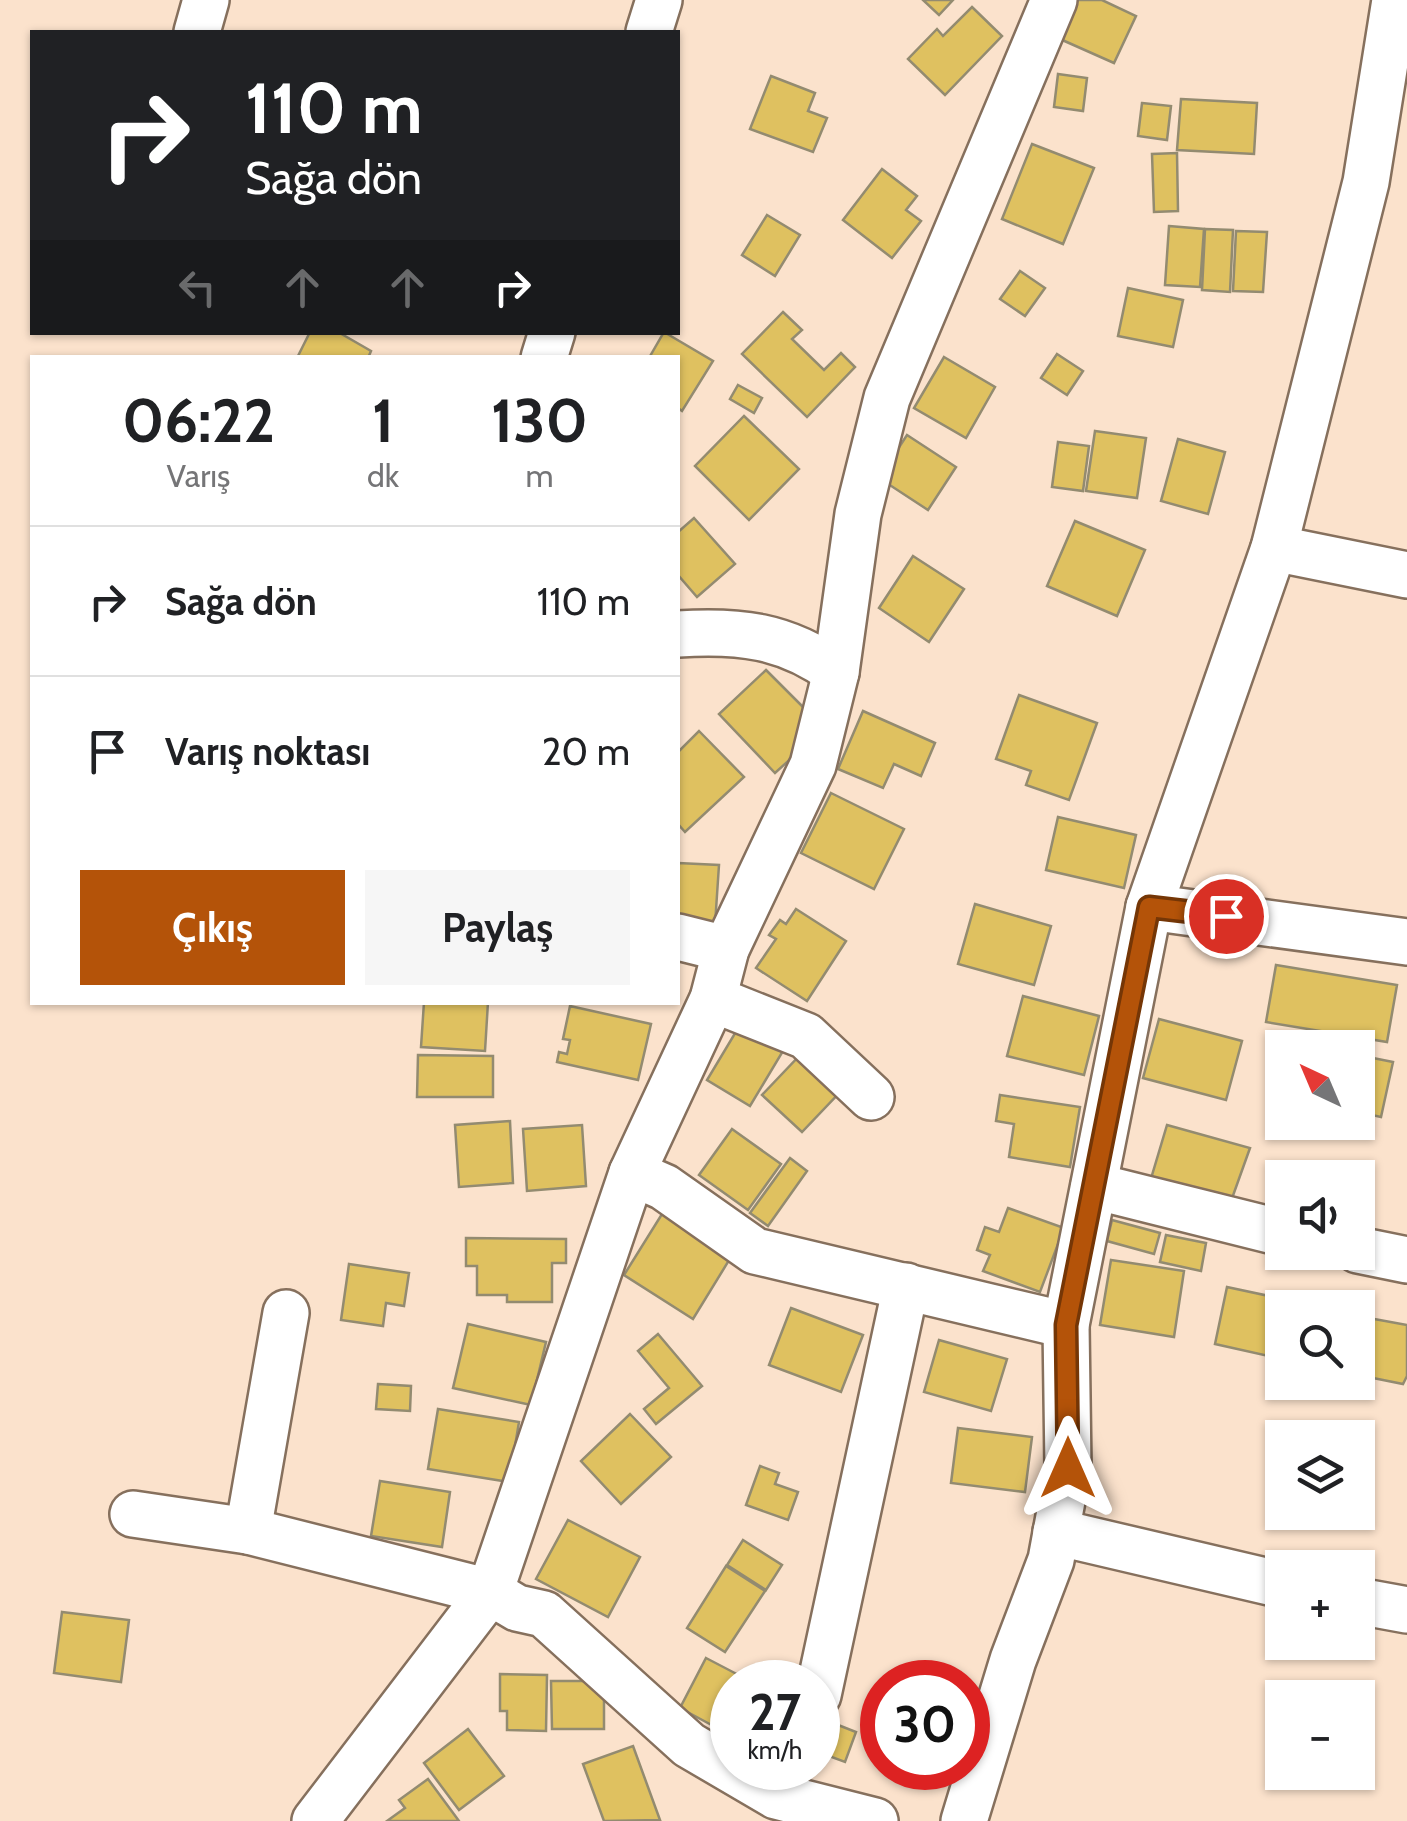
<!DOCTYPE html>
<html lang="tr">
<meta charset="utf-8">
<style>
:root{--surface:#fff;--page:#f6f6f6;--text:#202124;--muted:#757577;--line:#e0e0e0;--accent:#b45309}
body{margin:0;font-family:Cabin,sans-serif;background:var(--page);color:var(--text);height:100vh;display:flex;flex-direction:column;font-size:38px;white-space:nowrap}
*{box-sizing:border-box;margin:0}
p{font-size:32px;color:var(--muted)}
.icon{flex:none;width:55px;height:55px;fill:none;stroke:currentColor;stroke-width:2;stroke-linecap:round;stroke-linejoin:round}
.map{position:relative;flex:1;overflow:hidden}
.details{position:absolute;left:30px;top:355px;width:650px;height:650px;display:flex;flex-direction:column;background:var(--surface);border-radius:0px;box-shadow:0 2px 8px #0004}
.details>*{flex:none}
.banner{position:absolute;left:30px;top:30px;width:650px;height:305px;border-radius:0px;box-shadow:0 2px 8px #0004;background:#202124;color:#fff;overflow:hidden}
.needle{width:65px;rotate:316deg}
.controls{position:absolute;left:1265px;top:1030px;display:grid;gap:20px}
.controls a{display:grid;place-items:center;width:110px;height:110px;border-radius:0px;background:var(--surface);box-shadow:0 2px 8px #0004;font-size:50px}
.speed{position:absolute;left:710px;top:1660px;display:flex;gap:20px;font-size:50px;font-weight:700;text-align:center}
.speed>*{display:grid;place-content:center;width:130px;height:130px;border-radius:50%;background:var(--surface);box-shadow:0 2px 8px #0004;line-height:1}
.speed small{font-size:25px;font-weight:400}
.speed .limit{border:15px solid #d22;background:#fff;color:#111}
.pin{position:absolute;display:grid;place-items:center;width:85px;height:85px;color:#fff;margin:-42px;border:5px solid #fff;border-radius:50%;box-shadow:0 2px 10px #0007}
.me{position:absolute;width:110px;margin:-55px;rotate:0deg;stroke-linejoin:round;filter:drop-shadow(0 0 8px #0008)}
.turn{display:flex;align-items:center;gap:35px;height:210px;padding:0 50px;font-size:45px}
.turn .icon{width:130px;height:130px;stroke-width:2.5}
.turn b{display:block;font-size:70px;line-height:85px}
.lanes{display:flex;align-items:center;height:95px;padding:0 50px;background:#0003;justify-content:center;gap:50px;direction:ltr}
.lanes .off{opacity:.35}
.eta{display:flex;justify-content:space-evenly;align-items:center;height:170px;text-align:center}
.eta b{font-size:60px;font-weight:700;line-height:70px}
.button{display:flex;gap:20px;margin-top:auto;padding:20px 50px}
.button a{flex:1;height:115px;border-radius:0px;background:var(--accent);color:#fff;font-size:40px;font-weight:700;line-height:115px;text-align:center}
.button a+a{background:var(--page);color:var(--text)}
ul{padding:0;list-style:none}
li{display:flex;align-items:center;gap:30px;height:150px;padding:0 50px;border-top:2px solid var(--line)}
li div{flex:1}
li b{display:block;font-size:38px}
li em{font-style:normal}
.map>svg:first-child{display:block}
.building{fill:#dfc160;stroke:#938b70;stroke-width:2.5}
.lines{fill:none;stroke-linecap:round;stroke-linejoin:round}
.minor-casing{stroke:#86705d;stroke-width:50}
.minor{stroke:#fff;stroke-width:45}
.route-casing{stroke:#753606;stroke-width:25}
.route{stroke:#b45309;stroke-width:18}
</style>
<div class="map">
<svg width="1407" height="1821" viewBox="0 0 1407 1821">
<rect width="100%" height="100%" fill="#fbe2cc"/>
<g class="building">
<polygon points="923,0 953,0 939,15"/>
<polygon points="1078,0 1102,0 1136,16 1114,63 1060,39"/>
<polygon points="972,7 1002,36 945,95 908,59 937,29 943,36"/>
<polygon points="1058,74 1087,78 1083,111 1054,107"/>
<polygon points="771,76 815,93 808,111 827,118 813,152 750,129"/>
<polygon points="1181,99 1257,103 1254,154 1177,150"/>
<polygon points="1142,103 1171,106 1167,140 1138,136"/>
<polygon points="1032,144 1094,168 1063,244 1002,219"/>
<polygon points="1177,153 1178,211 1154,212 1152,154"/>
<polygon points="882,169 917,196 906,210 921,221 892,258 843,220"/>
<polygon points="767,215 800,235 775,276 742,255"/>
<polygon points="1169,226 1204,229 1200,287 1165,285"/>
<polygon points="1205,229 1233,230 1230,292 1202,290"/>
<polygon points="1236,231 1267,232 1263,292 1233,291"/>
<polygon points="1020,271 1045,288 1025,316 1000,299"/>
<polygon points="1128,288 1183,300 1173,347 1118,336"/>
<polygon points="783,312 802,330 792,339 824,370 841,353 855,367 807,417 742,354"/>
<polygon points="310,332 338,332 371,351 368,358 297,358"/>
<polygon points="664,332 713,361 682,411 678,408 678,358 649,358"/>
<polygon points="1057,354 1083,371 1067,395 1041,378"/>
<polygon points="944,357 995,387 966,438 914,408"/>
<polygon points="738,385 762,398 754,413 730,399"/>
<polygon points="744,416 799,469 749,520 695,466"/>
<polygon points="1095,431 1146,438 1137,498 1086,491"/>
<polygon points="907,435 956,467 928,510 879,478"/>
<polygon points="1178,439 1225,452 1208,514 1161,501"/>
<polygon points="1058,442 1089,446 1083,491 1052,487"/>
<polygon points="694,518 735,564 697,597 678,575 678,532"/>
<polygon points="1075,521 1145,550 1117,616 1047,586"/>
<polygon points="913,556 964,589 929,642 879,608"/>
<polygon points="766,670 807,711 797,753 775,773 719,714"/>
<polygon points="1019,695 1097,723 1069,800 1026,785 1031,771 996,759"/>
<polygon points="863,711 935,743 921,776 894,764 883,788 838,769"/>
<polygon points="699,731 744,777 685,832 678,824 678,752"/>
<polygon points="831,793 904,829 874,889 801,853"/>
<polygon points="1058,817 1136,835 1124,888 1046,870"/>
<polygon points="678,863 719,865 715,925 678,923"/>
<polygon points="975,904 1051,926 1034,985 958,964"/>
<polygon points="796,909 846,941 807,1001 756,968 776,939 769,935 780,920 786,924"/>
<polygon points="1276,965 1397,985 1387,1042 1266,1022"/>
<polygon points="1023,996 1099,1016 1084,1075 1007,1056"/>
<polygon points="424,1002 488,1002 485,1051 421,1047"/>
<polygon points="570,1006 651,1024 638,1080 557,1062 559,1052 567,1054 570,1040 563,1039"/>
<polygon points="1159,1019 1242,1041 1226,1100 1143,1078"/>
<polygon points="740,1025 783,1051 750,1106 707,1080"/>
<polygon points="802,1053 842,1090 802,1132 762,1095"/>
<polygon points="418,1055 493,1056 493,1097 417,1097"/>
<polygon points="1358,1055 1393,1062 1381,1117 1358,1112"/>
<polygon points="1282,1060 1282,1112 1272,1110"/>
<polygon points="1000,1095 1080,1107 1070,1167 1009,1157 1014,1124 996,1121"/>
<polygon points="510,1121 513,1183 459,1187 455,1125"/>
<polygon points="582,1125 586,1186 527,1191 523,1129"/>
<polygon points="1167,1125 1250,1148 1230,1204 1150,1182"/>
<polygon points="732,1129 781,1164 748,1210 699,1175"/>
<polygon points="790,1158 807,1171 768,1226 750,1213"/>
<polygon points="1008,1208 1064,1228 1040,1292 983,1271 990,1255 977,1250 985,1227 999,1232"/>
<polygon points="662,1214 731,1257 693,1319 624,1275"/>
<polygon points="1112,1220 1160,1233 1154,1254 1107,1241"/>
<polygon points="1166,1235 1206,1243 1201,1271 1160,1262"/>
<polygon points="466,1238 566,1239 566,1263 552,1263 552,1302 507,1302 507,1295 477,1295 477,1266 466,1266"/>
<polygon points="1111,1260 1184,1271 1174,1337 1100,1325"/>
<polygon points="349,1264 409,1273 404,1306 386,1303 383,1326 341,1320"/>
<polygon points="1227,1287 1316,1306 1282,1308 1282,1359 1215,1344"/>
<polygon points="791,1308 863,1335 841,1392 769,1365"/>
<polygon points="1358,1316 1407,1325 1407,1376 1403,1384 1358,1375"/>
<polygon points="468,1324 546,1342 531,1405 453,1388"/>
<polygon points="658,1334 702,1386 656,1424 644,1409 669,1388 638,1351"/>
<polygon points="939,1340 1007,1359 991,1411 924,1392"/>
<polygon points="378,1384 411,1386 410,1411 376,1409"/>
<polygon points="438,1409 519,1422 509,1482 428,1469"/>
<polygon points="630,1414 671,1457 621,1504 581,1461"/>
<polygon points="958,1428 1032,1437 1025,1492 951,1483"/>
<polygon points="760,1466 779,1473 775,1484 798,1492 788,1520 746,1505"/>
<polygon points="380,1481 450,1492 442,1547 371,1536"/>
<polygon points="568,1520 640,1557 608,1617 536,1579"/>
<polygon points="743,1540 782,1565 766,1590 727,1565"/>
<polygon points="726,1566 765,1591 725,1652 687,1628"/>
<polygon points="62,1612 129,1620 121,1682 54,1673"/>
<polygon points="706,1658 752,1682 732,1682 732,1736 680,1708"/>
<polygon points="500,1674 547,1675 546,1731 507,1730 507,1711 500,1711"/>
<polygon points="551,1681 604,1681 604,1729 552,1729"/>
<polygon points="828,1721 856,1732 845,1762 818,1752"/>
<polygon points="468,1729 504,1776 459,1810 424,1763"/>
<polygon points="633,1746 660,1820 604,1821 583,1764"/>
<polygon points="428,1779 459,1821 387,1821 405,1808 399,1800"/>
</g>
<g class="lines">
<g class="minor-casing">
<g id="minor">
<polyline points="197,32 206,0"/>
<polyline points="649,32 659,0"/>
<polyline points="544,358 552,332"/>
<polyline points="1274,548 1407,575"/>
<path d="M678 634C738 630 786 635 836 672"/>
<polyline points="1149,907 1407,942"/>
<polyline points="678,937 726,949"/>
<polyline points="713,999 806,1036 871,1097"/>
<polyline points="632,1173 664,1187 755,1251 1066,1325"/>
<polyline points="1094,1186 1282,1233"/>
<polyline points="1358,1250 1407,1260"/>
<polyline points="133,1514 248,1531 490,1592 315,1821"/>
<polyline points="248,1531 286,1313"/>
<polyline points="1056,1532 1282,1585"/>
<polyline points="1358,1601 1407,1610"/>
<polyline points="818,1695 906,1286"/>
<polyline points="875,1821 776,1796 689,1745 544,1614 517,1608 490,1592 632,1173 713,999 726,949 813,765 836,672 858,514 887,398 1054,0"/>
<polyline points="964,1821 1013,1660 1051,1560 1068,1468 1066,1325 1149,907 1274,548 1366,182 1395,0"/>
</g>
</g>
<use href="#minor" class="minor"/>
</g>
<g class="lines">
<g class="route-casing">
<polyline id="route" points="1068,1468 1066,1325 1149,907 1226,916"/>
</g>
<use href="#route" class="route"/>
</g>
</svg>
<div class="controls">
<a><svg class="needle" viewBox="-14 -14 28 28"><path d="M0-13l5 13h-10z" fill="#e53935"/><path d="M0 13l5-13h-10z" fill="#757577"/></svg></a>
<a><svg class="icon" aria-label="sound" viewBox="0 0 24 24"><path d="M4 9h4l5-4v14l-5-4H4zM17 9q2 3 0 6"/></svg></a>
<a><svg class="icon" aria-label="search" viewBox="0 0 24 24"><circle cx="10" cy="10" r="6"/><path d="M15 15l6 6"/></svg></a>
<a><svg class="icon" aria-label="layers" viewBox="0 0 24 24"><path d="M12 4l9 5-9 5-9-5zM3 14l9 5 9-5"/></svg></a>
<a>+</a>
<a>−</a>
</div>
<div class="speed"><div>27<small>km/h</small></div><div class="limit">30</div></div>
<div class="pin" style="left:1226px;top:916px;background:#d93025"><svg class="icon" aria-label="arrive" viewBox="0 0 24 24"><path d="M6 21V4h12l-3 4 3 4H6"/></svg></div>
<svg class="me" style="left:1068px;top:1468px" viewBox="-20 -20 40 40"><path d="M0-17L14 15 0 8-14 15z" fill="#b45309" stroke="#fff" stroke-width="4"/></svg>
<div class="banner">
<div class="turn"><svg class="icon" aria-label="right" viewBox="0 0 24 24"><path d="M7 20v-9h11M14 6l5 5-5 5"/></svg><div><b>110 m</b>Sağa dön</div></div>
<div class="lanes"><svg class="icon off" aria-label="left" viewBox="0 0 24 24"><path d="M17 20v-9H6M10 6l-5 5 5 5"/></svg><svg class="icon off" aria-label="ahead" viewBox="0 0 24 24"><path d="M12 20V5M6 11l6-6 6 6"/></svg><svg class="icon off" aria-label="ahead" viewBox="0 0 24 24"><path d="M12 20V5M6 11l6-6 6 6"/></svg><svg class="icon" aria-label="right" viewBox="0 0 24 24"><path d="M7 20v-9h11M14 6l5 5-5 5"/></svg></div>
</div>
<section class="details">
<div class="eta">
<div><b>06:22</b><p>Varış</p></div>
<div><b>1</b><p>dk</p></div>
<div><b>130</b><p>m</p></div>
</div>
<ul>
<li><svg class="icon" aria-label="right" viewBox="0 0 24 24"><path d="M7 20v-9h11M14 6l5 5-5 5"/></svg><div><b>Sağa dön</b></div><em>110 m</em></li>
<li><svg class="icon" aria-label="arrive" viewBox="0 0 24 24"><path d="M6 21V4h12l-3 4 3 4H6"/></svg><div><b>Varış noktası</b></div><em>20 m</em></li>
</ul>
<div class="button"><a>Çıkış</a><a>Paylaş</a></div>
</section>
</div>
